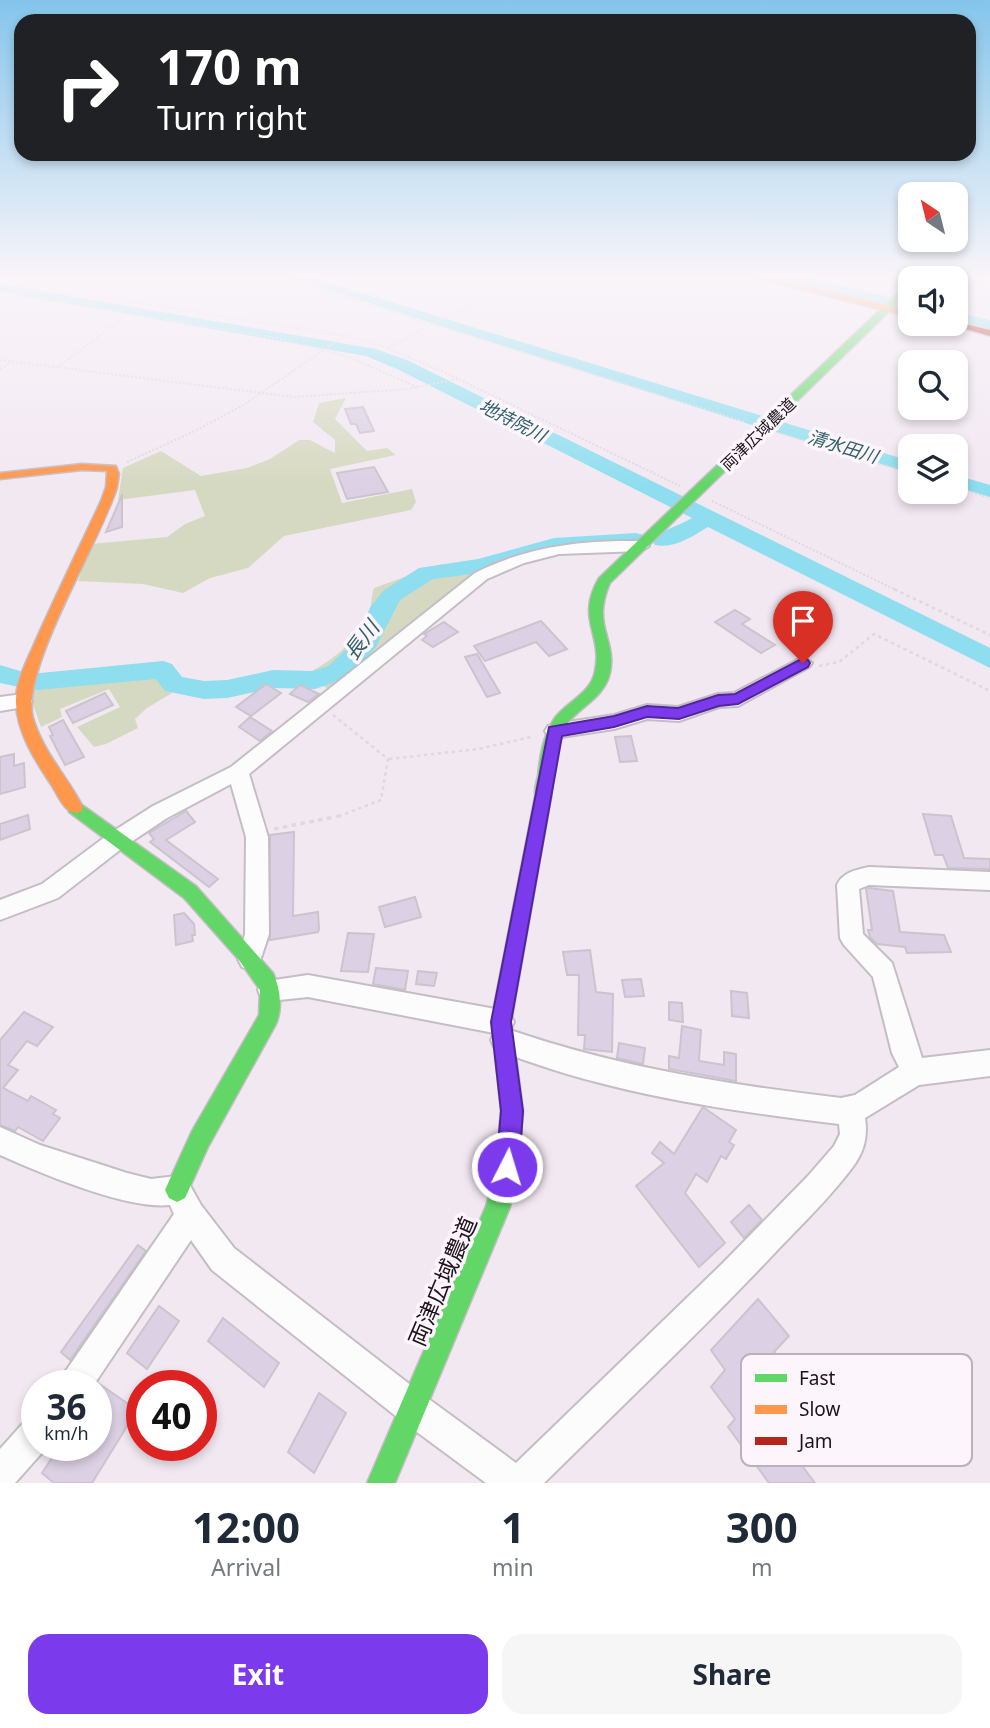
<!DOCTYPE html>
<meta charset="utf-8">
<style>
:root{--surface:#fff;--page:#f6f6f7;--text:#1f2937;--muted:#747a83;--accent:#7c3aed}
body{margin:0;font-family:"Noto Sans","Noto Sans JP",sans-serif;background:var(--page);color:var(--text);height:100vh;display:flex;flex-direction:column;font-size:26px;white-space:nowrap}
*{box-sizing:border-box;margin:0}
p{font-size:23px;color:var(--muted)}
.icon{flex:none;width:38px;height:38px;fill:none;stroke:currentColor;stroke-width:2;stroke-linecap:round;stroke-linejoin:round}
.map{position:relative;height:1483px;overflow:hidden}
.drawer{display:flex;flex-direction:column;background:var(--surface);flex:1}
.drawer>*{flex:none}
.guide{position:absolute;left:14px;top:14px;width:962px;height:147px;border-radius:21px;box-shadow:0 4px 10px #0003;background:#202124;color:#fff;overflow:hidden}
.needle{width:46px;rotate:325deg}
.controls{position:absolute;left:898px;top:182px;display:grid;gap:14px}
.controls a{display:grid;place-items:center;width:70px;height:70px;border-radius:14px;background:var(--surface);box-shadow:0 4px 10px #0003;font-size:35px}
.speed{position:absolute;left:21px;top:1370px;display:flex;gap:14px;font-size:35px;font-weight:700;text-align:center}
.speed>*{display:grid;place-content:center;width:91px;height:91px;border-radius:50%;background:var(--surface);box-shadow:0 4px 10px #0003;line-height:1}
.speed small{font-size:18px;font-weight:400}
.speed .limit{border:10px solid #d22;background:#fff;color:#111}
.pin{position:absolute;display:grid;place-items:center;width:60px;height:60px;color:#fff;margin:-72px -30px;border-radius:50% 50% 50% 0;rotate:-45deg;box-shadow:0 0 7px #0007}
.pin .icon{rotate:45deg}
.me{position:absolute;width:77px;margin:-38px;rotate:5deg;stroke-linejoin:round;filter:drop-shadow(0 0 5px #0008)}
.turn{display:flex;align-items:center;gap:24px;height:147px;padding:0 28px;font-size:32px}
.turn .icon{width:91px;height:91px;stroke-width:2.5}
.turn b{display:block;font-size:49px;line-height:60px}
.eta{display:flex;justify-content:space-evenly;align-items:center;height:119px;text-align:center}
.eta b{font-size:42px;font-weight:700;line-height:49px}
.action{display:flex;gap:14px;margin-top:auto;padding:14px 28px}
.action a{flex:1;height:80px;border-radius:21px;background:var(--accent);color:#fff;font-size:28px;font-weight:700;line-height:80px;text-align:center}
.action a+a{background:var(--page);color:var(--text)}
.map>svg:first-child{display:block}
.green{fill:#d6d9c1}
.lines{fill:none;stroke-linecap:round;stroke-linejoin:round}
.river{fill:#8edeef;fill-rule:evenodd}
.building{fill:#dcd1e4;stroke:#cbc4cd;stroke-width:2}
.street-casing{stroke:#c5bdc4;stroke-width:4}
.fast-casing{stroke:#c5bdc4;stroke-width:3}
.slow-casing{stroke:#c5bdc4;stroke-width:3}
.jam-casing{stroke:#c5bdc4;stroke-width:3}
.path-far2{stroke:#dddadd;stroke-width:2;stroke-dasharray:2 2;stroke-linecap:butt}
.path-far1{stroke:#dddadd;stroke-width:2.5;stroke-dasharray:3.5 3.5;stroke-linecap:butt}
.path{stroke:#dddadd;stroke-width:3.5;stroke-dasharray:4.5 4.5;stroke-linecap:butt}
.street{fill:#fdfcfd;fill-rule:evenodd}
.fast{fill:#63d668;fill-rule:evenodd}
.slow{fill:#ff974d;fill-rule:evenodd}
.jam{fill:#b3261e;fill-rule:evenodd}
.route{fill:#7c3aed;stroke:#51269a;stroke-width:2}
.labels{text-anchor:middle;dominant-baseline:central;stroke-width:7;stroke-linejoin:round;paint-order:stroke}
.far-street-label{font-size:16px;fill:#1b141a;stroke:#fdf5fc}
.far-water-label{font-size:18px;font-style:italic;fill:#2e6069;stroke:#fdf5fc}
.water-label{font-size:21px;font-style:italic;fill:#2e6069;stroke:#fdf5fc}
.near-street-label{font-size:23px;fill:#1b141a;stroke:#fdf5fc}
.key{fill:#fdf5fc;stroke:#b9b2b8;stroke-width:2}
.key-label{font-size:19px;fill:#1b141a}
</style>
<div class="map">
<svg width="990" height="1483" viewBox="0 0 990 1483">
<rect width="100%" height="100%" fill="#f2e8f2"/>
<g class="green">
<polygon points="346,398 335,419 367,451 387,448 396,455 330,469 342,503 412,489 416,502 411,510 284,536 248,568 210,578 183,593 143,584 78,581 91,544 167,537 185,524 205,516 195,490 118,500 123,468 161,451 201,476 247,468 270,459 299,440 310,440 335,453 335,440 313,422 319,403"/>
<path d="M487 561 492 566 330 690 305 675C331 661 355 644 368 615 372 606 371 597 374 588L438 565Z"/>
<polygon points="153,673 172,693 147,708 135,719 138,728 106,744 94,747 77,727 120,707 109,689 60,709 62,717 41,727 32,702 34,685"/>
</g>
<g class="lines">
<g class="river">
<polygon points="287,277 310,277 766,417 768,421 759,427 752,425"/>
<polygon points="777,277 803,277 910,302 910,312 779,280"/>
<path d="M0 284 376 349 409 361 990 648V668L708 527C693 536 674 549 655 545L652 540C659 531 681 525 692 518L397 369 366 356 0 292Z"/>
<polygon points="956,312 990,320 990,330 956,321"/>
<polygon points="776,420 910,461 910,473 769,430 767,426"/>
<polygon points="956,475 990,485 990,497 956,487"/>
<polygon points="636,533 644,535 647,540 644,545 555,552 480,573 433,579 400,600 376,647 360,666 346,678 324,686 315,689 273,688 227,698 204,699 165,691 156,679 37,690 26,685 19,687 0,683 0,665 30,674 163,661 172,664 182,677 204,681 227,680 273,670 313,671 328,666 353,643 371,606 384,590 419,568 478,559 554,538"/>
</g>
</g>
<g class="building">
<polygon points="363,407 374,431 360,433 356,424 351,424 345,409"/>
<polygon points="374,467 388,492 347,499 337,473"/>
<polygon points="122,494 122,527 106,532 119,502"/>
<polygon points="735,610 750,619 742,624 775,645 761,653 715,622"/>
<polygon points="541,621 567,649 549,656 536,642 485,661 474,646"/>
<polygon points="444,622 458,632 433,647 422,640 427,636 424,634"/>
<polygon points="477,654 500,693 487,697 465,657"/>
<polygon points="266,684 281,693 251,716 236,707"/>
<polygon points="300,685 319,694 308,702 290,694"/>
<polygon points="105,693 113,705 73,723 66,711"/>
<polygon points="250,717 272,731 260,741 239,727"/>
<polygon points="63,720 84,757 65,765 50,736 53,735 49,727"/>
<polygon points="631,736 637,761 620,762 615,737"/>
<polygon points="14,754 14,766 24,763 25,787 0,794 0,757"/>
<polygon points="186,811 195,822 166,840 218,879 209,887 150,842 154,839 149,833"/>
<polygon points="923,814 951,816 964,858 990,859 990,869 948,868 943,855 935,855"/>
<polygon points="28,815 30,829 0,840 0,824"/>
<polygon points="294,832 293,916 318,912 319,929 318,932 270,940 270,835"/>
<polygon points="869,888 893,891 900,932 944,935 951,952 907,953 905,947 877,944 870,937 868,930 872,930 866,889"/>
<polygon points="415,897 421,917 385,927 379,907"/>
<polygon points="184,913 194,924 195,935 192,935 193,941 176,945 174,915"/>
<polygon points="348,933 374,934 368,972 341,971"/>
<polygon points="590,950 596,992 613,994 612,1052 584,1049 585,1035 578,1035 579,975 567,975 563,952"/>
<polygon points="376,968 408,971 405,990 373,984"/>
<polygon points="418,971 437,973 434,986 416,984"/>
<polygon points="641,979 644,996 625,997 622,980"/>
<polygon points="731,991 747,993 749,1018 732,1016"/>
<polygon points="669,1002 682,1003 683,1022 669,1020"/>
<polygon points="24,1012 53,1027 37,1046 27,1041 8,1065 18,1070 3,1088 28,1101 31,1096 56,1110 53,1114 60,1118 43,1141 18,1127 15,1131 0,1125 0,1040"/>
<polygon points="682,1026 701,1030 699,1061 724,1065 724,1052 736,1054 736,1081 669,1069 669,1056 679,1058"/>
<polygon points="619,1043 645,1048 643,1064 617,1058"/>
<polygon points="703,1107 736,1130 729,1142 734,1145 726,1159 721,1156 707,1182 696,1174 685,1193 725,1243 699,1267 636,1186 664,1163 652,1153 660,1142 674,1154"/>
<polygon points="749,1205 762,1220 744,1238 731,1222"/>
<polygon points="138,1245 146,1251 70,1360 61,1352"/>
<polygon points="758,1299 789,1336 774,1352 779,1357 769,1368 765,1363 743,1387 815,1483 769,1483 728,1427 735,1419 711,1387 725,1370 711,1350"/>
<polygon points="159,1306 179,1321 147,1369 127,1353"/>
<polygon points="223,1318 279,1363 264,1387 208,1341"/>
<polygon points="98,1383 137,1410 92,1483 54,1483 42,1473 60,1446 96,1446 96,1386"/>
<polygon points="319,1393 346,1413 314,1473 288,1452"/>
</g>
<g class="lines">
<g class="street-casing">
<g id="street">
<polygon points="914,277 924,277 913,278"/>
<path d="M621 541H641L649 546 641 551 559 554 524 563 487 579 249 774 268 837 269 934 258 967 250 970 242 967 238 959 245 934 246 837 231 784 167 818 125 846 58 898 0 920V900L42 884 109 834 153 806 231 767 475 573C522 549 569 542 621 541Z"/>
<polygon points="803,657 812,663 809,667 738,706 719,707 679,721 647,719 614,729 555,738 548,736 545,731 548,726 555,724 614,715 647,705 678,707 718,694 734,693"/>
<polygon points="23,694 30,696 32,701 30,706 0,711 0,697"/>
<path d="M869 867 990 872V890L869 885 859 889 863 934 892 963 922 1058 990 1050V1076L919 1085 865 1118C868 1137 864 1152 852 1168 828 1200 798 1228 770 1258 697 1335 620 1408 544 1483H486L402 1421 212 1270 191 1240 93 1386H58L63 1375 174 1214 170 1205C127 1210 41 1173 0 1155V1127L40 1145 127 1173 151 1179 177 1176 187 1180 201 1205 234 1248 426 1397 516 1463 723 1263 808 1176 834 1146 840 1134 839 1124C722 1110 605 1093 495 1049L491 1040 494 1033 308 997 270 1001 261 998 258 990 261 982 308 975 501 1010 510 1013 514 1022 510 1030C618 1067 728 1085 841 1098L855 1095 899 1067 892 1053 873 977 844 945 840 938 837 885C843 872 856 870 869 867Z"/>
<polygon points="37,1416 37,1446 48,1446 15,1483 0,1483 0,1449 25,1421"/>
</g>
</g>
<g class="fast-casing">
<g id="fast">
<path d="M907 284H910V291L610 583C591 626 617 638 610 673 604 699 578 707 565 727 553 746 554 775 551 797L549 802H537C533 794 536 784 538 776 540 756 543 736 554 719 566 702 591 694 595 671 603 634 575 619 599 578Z"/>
<path d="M75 800 196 886 273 973C280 988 283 1007 276 1024L208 1147 185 1198 177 1202 169 1198 165 1190 192 1131 259 1015 260 990 239 960 184 898 69 812 67 807 69 802Z"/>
<polygon points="504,1032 511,1035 514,1042 523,1111 518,1167 510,1207 395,1483 367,1483 486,1206 496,1167 501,1111 494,1042 497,1035"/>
</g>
</g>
<g class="slow-casing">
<g id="slow">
<polygon points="752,277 767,277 910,311 910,317"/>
<path d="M82 464 116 466 119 474 117 487C101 541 20 669 33 718 43 752 67 776 83 807L81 812C66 817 59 797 52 786 36 762 17 733 16 703 15 682 27 661 35 642 56 595 79 548 101 501L106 487 107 471 82 470 0 479V473Z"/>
<polygon points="543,790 549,792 551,797 511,1022 514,1042 511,1049 504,1052 497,1049 491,1022 535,797 537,792"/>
</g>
</g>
<g class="jam-casing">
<polygon id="jam" points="956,322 990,330 990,336 948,324"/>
</g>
<g class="path-far2">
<polyline points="280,277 746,422"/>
<polyline points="0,280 351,337 388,348 448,374 680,486"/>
<polyline points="0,292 276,338 349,357 417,387"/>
<polyline points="84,292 125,277"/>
<polyline points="388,348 521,277"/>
<polyline points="0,360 294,397 408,389 458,379"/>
<polyline points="58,367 142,304"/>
<polyline points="0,369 12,362"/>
<polyline points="779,433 910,473"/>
<polyline points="127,462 195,431 245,404 344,336"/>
<polyline points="956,487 990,498"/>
<polyline points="712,501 898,591"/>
</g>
<g class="path-far1">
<polyline points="894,589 990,635"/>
<polyline points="819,666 839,662 874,634 990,691"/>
<polyline points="333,715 388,759 381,800 337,817"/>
<polyline points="389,759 478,749 531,737"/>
</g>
<polyline class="path" points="274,829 344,815"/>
<use href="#street" class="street"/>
<use href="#fast" class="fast"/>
<use href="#slow" class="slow"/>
<use href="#jam" class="jam"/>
</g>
<linearGradient id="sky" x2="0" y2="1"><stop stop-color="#84c5eb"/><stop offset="0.57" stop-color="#f9f5f9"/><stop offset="1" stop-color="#f9f5f9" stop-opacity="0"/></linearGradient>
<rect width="990" height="485" fill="url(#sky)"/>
<polygon class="route" points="803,658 808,660 810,663 808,667 738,704 719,706 679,719 647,717 614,727 562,736 511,1022 523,1111 519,1167 516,1175 507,1179 499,1175 496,1167 501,1111 491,1022 549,727 614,716 647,706 678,708 718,695 735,694"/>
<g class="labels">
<g class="far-street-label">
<text transform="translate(758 434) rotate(-44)">両津広域農道</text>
</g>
<g class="far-water-label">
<text transform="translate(513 420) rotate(27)">地持院川</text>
<text transform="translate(843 446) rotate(17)">清水田川</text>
</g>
<g class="water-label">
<text transform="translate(361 640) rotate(-53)">長川</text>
</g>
<g class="near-street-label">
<text transform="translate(442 1281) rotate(-67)">両津広域農道</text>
</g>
</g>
<rect x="741" y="1354" width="231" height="112" rx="10" class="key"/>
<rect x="755" y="1374" width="32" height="8" fill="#63d668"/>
<rect x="755" y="1405" width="32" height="9" fill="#ff974d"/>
<rect x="755" y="1437" width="32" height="8" fill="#b3261e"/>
<g class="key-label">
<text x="799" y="1385">Fast</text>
<text x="799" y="1416">Slow</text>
<text x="799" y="1448">Jam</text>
</g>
</svg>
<div class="controls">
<a><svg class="needle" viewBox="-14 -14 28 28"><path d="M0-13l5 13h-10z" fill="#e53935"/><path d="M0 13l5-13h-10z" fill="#747a83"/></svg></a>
<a><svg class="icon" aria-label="sound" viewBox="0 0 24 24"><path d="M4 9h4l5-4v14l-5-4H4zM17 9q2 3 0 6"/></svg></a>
<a><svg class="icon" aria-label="search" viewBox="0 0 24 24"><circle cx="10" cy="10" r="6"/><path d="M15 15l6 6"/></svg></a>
<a><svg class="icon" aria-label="layers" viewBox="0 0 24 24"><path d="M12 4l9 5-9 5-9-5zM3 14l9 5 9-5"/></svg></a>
</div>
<div class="speed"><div>36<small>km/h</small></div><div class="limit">40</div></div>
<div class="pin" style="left:803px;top:663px;background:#d93025"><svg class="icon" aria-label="arrive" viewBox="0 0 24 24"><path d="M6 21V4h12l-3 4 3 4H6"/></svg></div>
<svg class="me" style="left:507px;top:1167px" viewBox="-20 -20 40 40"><circle r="17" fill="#7c3aed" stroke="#fff" stroke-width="3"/><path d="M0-11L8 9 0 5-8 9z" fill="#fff"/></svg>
<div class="guide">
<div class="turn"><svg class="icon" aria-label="right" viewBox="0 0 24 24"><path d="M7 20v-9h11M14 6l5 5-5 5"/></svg><div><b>170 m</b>Turn right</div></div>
</div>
</div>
<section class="drawer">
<div class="eta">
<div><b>12:00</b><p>Arrival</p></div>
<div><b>1</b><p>min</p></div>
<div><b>300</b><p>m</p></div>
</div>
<div class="action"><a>Exit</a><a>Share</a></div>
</section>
